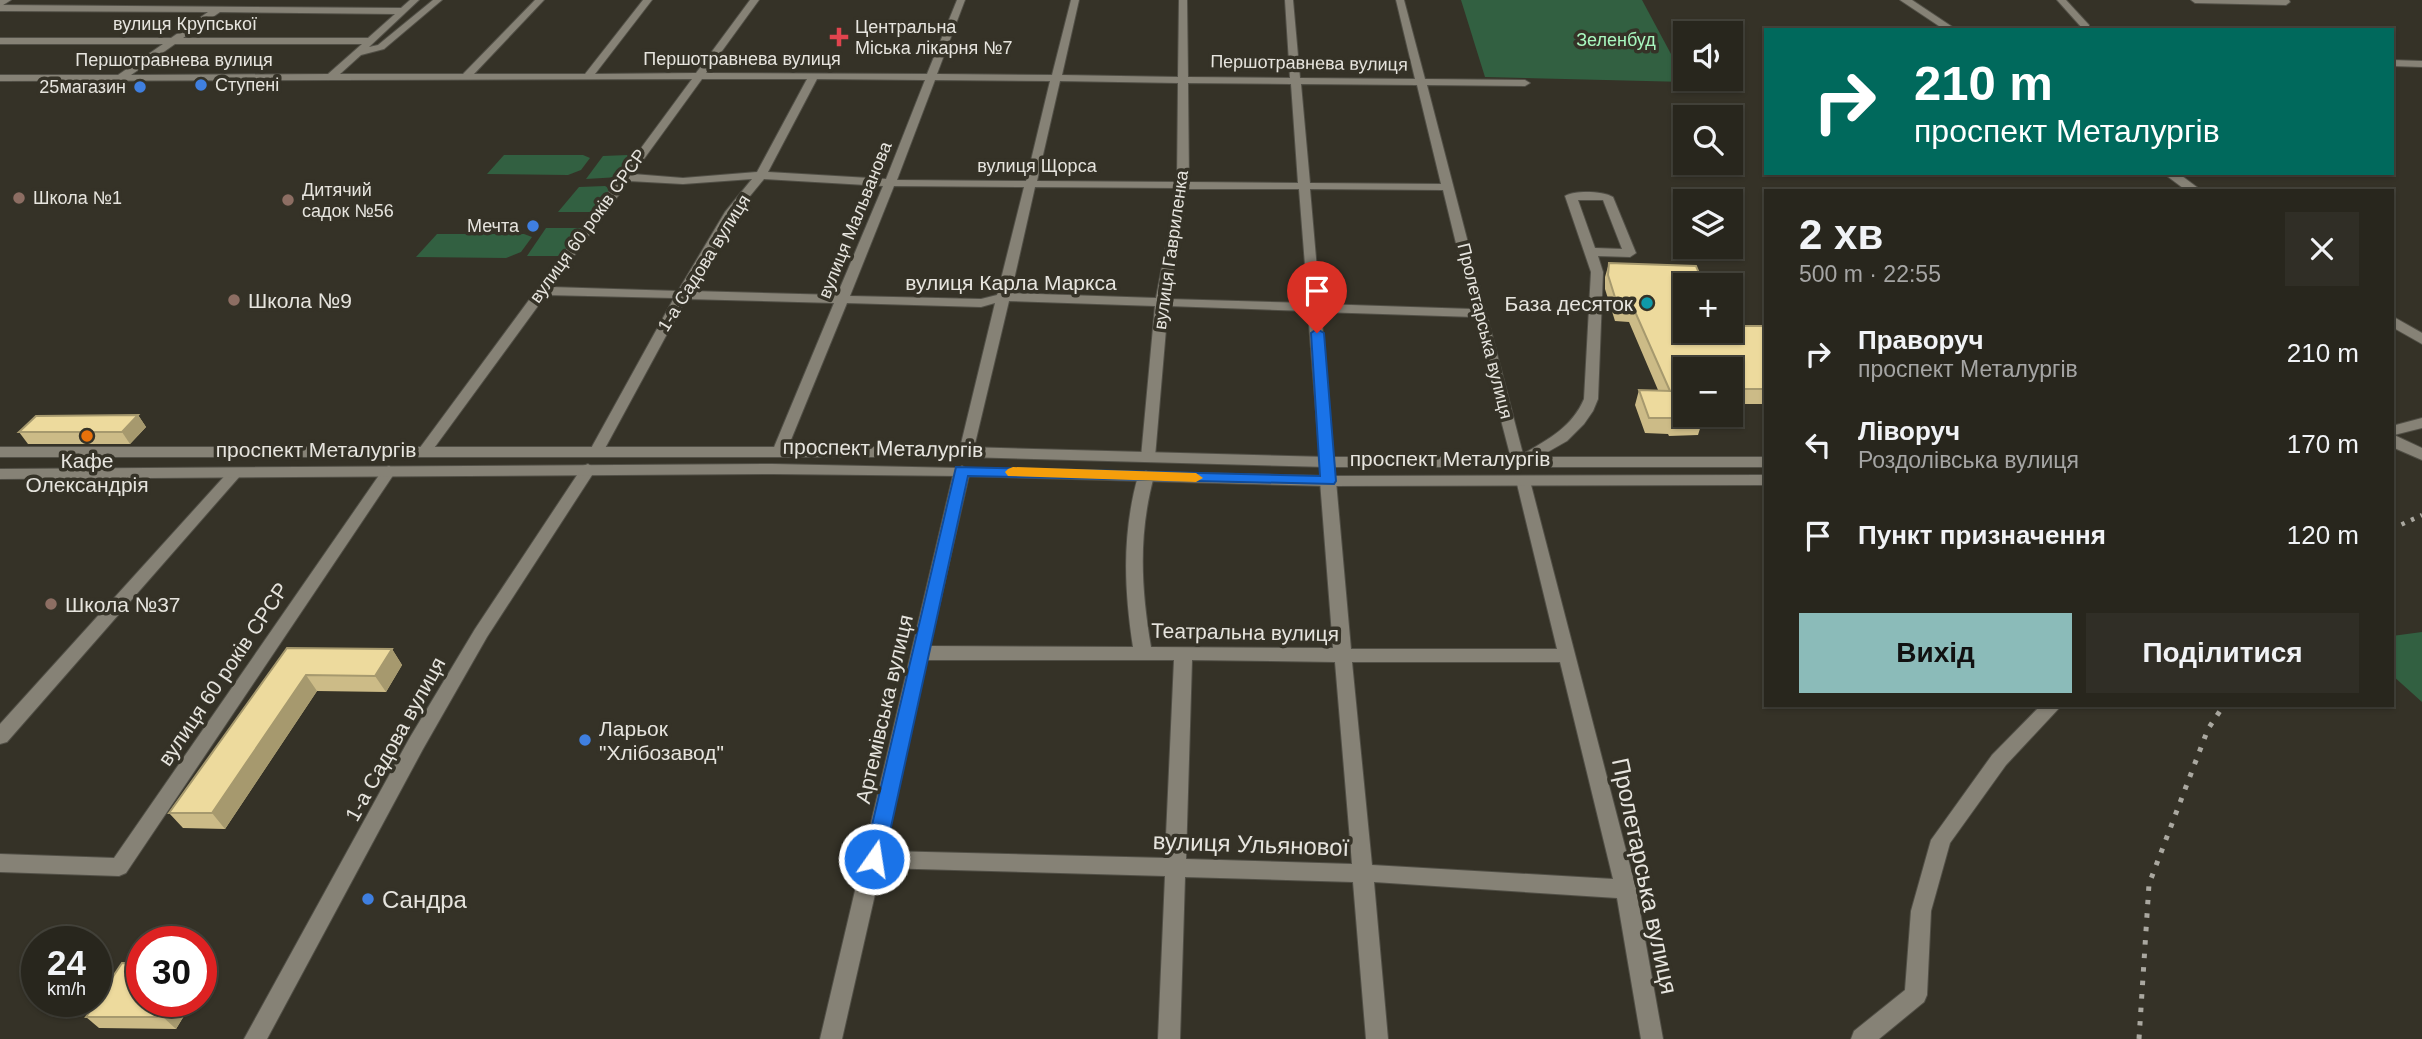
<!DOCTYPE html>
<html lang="uk">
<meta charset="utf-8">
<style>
:root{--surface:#28261d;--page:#302e26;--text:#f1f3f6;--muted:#a5a5a4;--line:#44433b;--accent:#8bbbb9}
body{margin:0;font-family:Arial,sans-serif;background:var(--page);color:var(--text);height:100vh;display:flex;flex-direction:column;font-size:26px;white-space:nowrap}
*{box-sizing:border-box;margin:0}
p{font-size:23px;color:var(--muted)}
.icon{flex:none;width:38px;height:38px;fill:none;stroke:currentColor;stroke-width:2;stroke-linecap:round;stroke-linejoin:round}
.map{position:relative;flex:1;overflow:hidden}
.side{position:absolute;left:1764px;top:189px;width:630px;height:518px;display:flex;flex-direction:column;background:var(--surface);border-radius:0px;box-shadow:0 2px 5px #0004,0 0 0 2px var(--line)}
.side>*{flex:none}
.hud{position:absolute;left:1764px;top:28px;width:630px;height:147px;border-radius:0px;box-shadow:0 2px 5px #0004,0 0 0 2px var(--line);background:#00695c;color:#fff;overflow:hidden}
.buttons{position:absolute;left:1673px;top:21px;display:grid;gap:14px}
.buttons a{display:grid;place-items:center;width:70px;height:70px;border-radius:0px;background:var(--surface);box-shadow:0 2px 5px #0004,0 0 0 2px var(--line);font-size:35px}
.speed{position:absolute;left:21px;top:926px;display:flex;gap:14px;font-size:35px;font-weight:700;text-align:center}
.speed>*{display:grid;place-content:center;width:91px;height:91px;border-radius:50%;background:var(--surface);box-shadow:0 2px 5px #0004,0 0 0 2px var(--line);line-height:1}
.speed small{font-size:18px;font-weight:400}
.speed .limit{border:10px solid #d22;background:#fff;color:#111}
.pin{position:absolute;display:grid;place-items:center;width:60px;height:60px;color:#fff;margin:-72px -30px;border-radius:50% 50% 50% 0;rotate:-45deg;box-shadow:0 0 7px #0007}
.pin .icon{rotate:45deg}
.me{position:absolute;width:77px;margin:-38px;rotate:13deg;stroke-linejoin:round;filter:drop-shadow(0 0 5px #0008)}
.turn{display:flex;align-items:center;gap:24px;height:147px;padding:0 35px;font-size:32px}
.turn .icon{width:91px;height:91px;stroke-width:2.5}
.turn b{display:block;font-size:49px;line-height:60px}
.round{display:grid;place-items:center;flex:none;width:74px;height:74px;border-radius:0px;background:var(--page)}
.headline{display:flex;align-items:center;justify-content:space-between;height:119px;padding:0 35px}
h1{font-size:42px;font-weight:700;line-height:52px}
.button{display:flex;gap:14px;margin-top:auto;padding:14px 35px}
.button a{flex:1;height:80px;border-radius:0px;background:var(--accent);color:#111;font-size:28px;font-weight:700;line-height:80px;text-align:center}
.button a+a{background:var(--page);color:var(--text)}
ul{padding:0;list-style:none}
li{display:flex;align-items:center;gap:21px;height:91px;padding:0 35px}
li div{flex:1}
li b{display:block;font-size:26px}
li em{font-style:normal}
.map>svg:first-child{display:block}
.green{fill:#326041}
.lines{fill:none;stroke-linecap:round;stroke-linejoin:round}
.minor-casing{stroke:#514f46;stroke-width:2}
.tertiary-casing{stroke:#514f46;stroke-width:2}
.minor{fill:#868276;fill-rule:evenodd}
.tertiary{fill:#868276;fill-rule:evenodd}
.rail-far1{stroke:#aaa8a0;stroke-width:4.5;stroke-dasharray:3.5 7;stroke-linecap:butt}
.rail{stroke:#aaa8a0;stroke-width:5;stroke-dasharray:4.5 9;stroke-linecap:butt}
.wall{fill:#ccbb87}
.shaded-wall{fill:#a6996e}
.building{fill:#edda9d;stroke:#a6996e;stroke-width:2}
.route{fill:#1a73e8;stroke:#114b97;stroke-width:2}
.slow{fill:#f59e0b}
.health-dot{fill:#e0444e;stroke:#353227;stroke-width:2.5}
.shop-dot{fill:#3f7fe0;stroke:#353227;stroke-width:2.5}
.education-dot{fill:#8d6e63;stroke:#353227;stroke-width:2.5}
.culture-dot{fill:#0f9aa8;stroke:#353227;stroke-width:2.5}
.food-dot{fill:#e8710a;stroke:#353227;stroke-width:2.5}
.labels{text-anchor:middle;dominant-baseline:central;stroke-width:7;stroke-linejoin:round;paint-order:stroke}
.far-street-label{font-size:18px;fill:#e6e4de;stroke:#353227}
.far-poi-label{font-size:18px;fill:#e6e4de;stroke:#353227;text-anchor:start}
.far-park-label{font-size:18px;fill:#a8f8bf;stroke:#353227}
.street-label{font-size:21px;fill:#e6e4de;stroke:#353227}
.poi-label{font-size:21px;fill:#e6e4de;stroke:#353227;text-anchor:start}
.near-street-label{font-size:24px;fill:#e6e4de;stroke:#353227}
.near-poi-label{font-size:24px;fill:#e6e4de;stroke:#353227;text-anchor:start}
</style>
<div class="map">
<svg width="2422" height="1039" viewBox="0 0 2422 1039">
<rect width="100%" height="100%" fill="#353227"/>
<g class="green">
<polygon points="1461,0 1642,0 1686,82 1485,77"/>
<polygon points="504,155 583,155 590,158 581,170 568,175 487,174"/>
<polygon points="628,155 632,158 619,177 586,179 603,156"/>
<polygon points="605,186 610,189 593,212 558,212 579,187"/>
<polygon points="546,228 582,228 560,256 527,256"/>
<polygon points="437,234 524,234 532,237 521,252 506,258 416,257"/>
<polygon points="2422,632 2422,702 2392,675 2392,636"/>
</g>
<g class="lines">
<g class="minor-casing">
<g id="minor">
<path d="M410 0H419L369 47 378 45 433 0H442L384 49 361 55 340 74H463L535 0H544L474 74H585L643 0H652L595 74 696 73 750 0H759L706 73 927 74 957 0H965L937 74 1052 75 1071 0H1079L1062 75 1178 77 1179 0H1187L1188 77 1290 78 1285 0H1293L1300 78 1415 79 1396 0H1404L1425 79 1525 80 1530 83 1525 86 1427 85 1523 454C1549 439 1572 427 1584 399L1591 272 1565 196C1575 190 1603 191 1613 197L1636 253 1630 257 1598 256 1603 272 1598 399 1593 411 1584 424 1567 441 1523 466H1513L1474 317 1321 312 1334 462 1327 467 1320 462 1308 311 1168 306 1155 457 1148 462 1141 457 1155 306 1009 301 973 452 966 457 959 452 995 303 981 307 847 303 786 452 779 457 772 452 834 303 686 299 603 452 596 457 589 452 674 298 546 295 429 455H419L417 452 419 449 692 79 0 81V75H118L163 44H0V38H171L208 12 0 11V5L401 8ZM220 12 395 14 368 38H183ZM175 44H362L328 74 131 75ZM702 79H807L757 172 683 178 633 174ZM817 79 925 80 886 179 768 172ZM935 80 1050 81 1026 181 897 180ZM1060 81 1178 83 1177 182 1037 181ZM1188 83 1291 84 1298 183 1189 182ZM1301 84 1417 85 1441 184 1310 183ZM752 179 725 212 678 291 551 287 629 181 683 184ZM764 179 883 186 837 295 691 291 736 213ZM894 186 1024 187 997 295 981 299 850 296ZM1035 187 1177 188 1156 298 1011 293ZM1188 189H1299L1308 303 1169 299ZM1310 189 1443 190 1472 309 1320 304ZM1578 200H1603L1622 249 1595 248Z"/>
<polygon points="2057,0 2066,0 2089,25 2089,29 2083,29"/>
<polygon points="2191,0 2289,0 2290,2 2286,5 2195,3"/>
<polygon points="2392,60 2422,61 2422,67 2392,66"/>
<polygon points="588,464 596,469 487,637 423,749 267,1039 244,1039 409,739 475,629 583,466"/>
<polygon points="389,466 397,471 394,474 126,873 119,876 0,872 0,854 114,858 384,468"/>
<path d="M962 466 970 471 930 646 1133 647C1124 588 1122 534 1138 476L1146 471 1154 476C1138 535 1141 588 1151 647L1333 648 1320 481 1328 476 1336 481 1351 649H1557L1516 480 1519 477H1529L1636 889 1663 1039H1641L1617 898 1374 882 1388 1039H1366L1353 882 1185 877 1180 1039H1158L1165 876 881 868 842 1039H820L954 471ZM927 660H1174L1165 858 885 851ZM1192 660 1335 662 1352 864 1186 859ZM1352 662H1560L1613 879 1372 865Z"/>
<polygon points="235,468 243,473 240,476 7,742 0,744 0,724 230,470"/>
<polygon points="2041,705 2062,705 2006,765 1950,843 1931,911 1927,995 1924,1002 1879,1039 1851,1039 1854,1031 1905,990 1911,911 1931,840 1992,755"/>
</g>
</g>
<g class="tertiary-casing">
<g id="tertiary">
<polygon points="0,0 11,0 0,7"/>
<polygon points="1900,0 1912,0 1957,30 1945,30"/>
<polygon points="2163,173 2178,173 2202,191 2187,191"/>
<polygon points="2392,316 2422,333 2422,344 2392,327"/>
<polygon points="2422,418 2422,428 2394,435 2422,448 2422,460 2392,447 2392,426"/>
<polygon points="0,447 966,447 1327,457 1766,457 1766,467 1327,467 966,457 0,457"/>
<polygon points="773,464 1328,476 1766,475 1766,485 1328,486 962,476 773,474 0,479 0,469"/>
</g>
</g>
<use href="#minor" class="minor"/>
<use href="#tertiary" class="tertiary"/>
<polyline class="rail-far1" points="2392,529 2422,515"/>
<polyline class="rail" points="2139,1039 2149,884 2208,729 2224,705"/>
</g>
<g class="wall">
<polygon points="1609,263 1685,331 1766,326 1766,404 1731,404 1731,369 1685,369 1685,415 1703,419 1698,435 1669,436 1668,434 1645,433 1635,405 1639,390 1658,390 1629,322 1615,321 1605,289 1605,277"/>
<polygon points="138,415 146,427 130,444 28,444 19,432"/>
<polygon points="287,648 392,649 402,665 386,692 317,691 225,829 183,828 169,813"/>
<polygon points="142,1001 193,1001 176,1029 99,1028 86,1017"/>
</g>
<g class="shaded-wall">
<polygon points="138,415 146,427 130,444 122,432"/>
<polygon points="392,649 402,665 386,692 375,676"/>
<polygon points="306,675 317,691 225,829 212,813"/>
<polygon points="201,968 209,975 201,988"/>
<polygon points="174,1001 193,1001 176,1029 163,1017"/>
</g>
<g class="building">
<polygon points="1609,263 1696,266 1704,285 1685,285 1685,331 1731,331 1731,326 1766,326 1766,389 1731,389 1731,369 1685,369 1685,415 1701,415 1703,419 1674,421 1673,418 1649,418 1639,390 1670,391 1633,307 1618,307 1608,275"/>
<polygon points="138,415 122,432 19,432 36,416"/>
<polygon points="287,648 392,649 375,676 306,675 212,813 169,813"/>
<polygon points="122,963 142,964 142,1001 174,1001 163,1017 86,1017"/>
</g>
<polygon class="route" points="1317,329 1324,333 1336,481 1334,484 968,476 884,859 881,865 874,868 867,865 864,859 956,467 1320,476 1311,333"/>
<polygon class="slow" points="1013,467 1196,473 1203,478 1196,482 1008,476 1005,472 1008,469"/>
<path class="health-dot" d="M835.5 26.5h7v7h7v7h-7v7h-7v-7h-7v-7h7z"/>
<g class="shop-dot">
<circle cx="201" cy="85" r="7"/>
<circle cx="140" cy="87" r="7"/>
<circle cx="533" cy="226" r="7"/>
<circle cx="585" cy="740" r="7"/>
<circle cx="368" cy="899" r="7"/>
</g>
<g class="education-dot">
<circle cx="19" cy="198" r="7"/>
<circle cx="288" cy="200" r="7"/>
<circle cx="234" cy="300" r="7"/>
<circle cx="51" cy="604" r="7"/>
</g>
<circle class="culture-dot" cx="1647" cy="303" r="7"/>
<circle class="food-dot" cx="87" cy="436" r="7"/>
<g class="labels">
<g class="far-street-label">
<text x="185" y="24">вулиця Крупської</text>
<text x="742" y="59">Першотравнева вулиця</text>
<text x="174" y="60">Першотравнева вулиця</text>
<text transform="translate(1309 63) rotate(1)">Першотравнева вулиця</text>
<text x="1037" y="166">вулиця Щорса</text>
<text transform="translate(855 220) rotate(-68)">вулиця Мальванова</text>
<text transform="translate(588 226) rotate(-54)">вулиця 60 років СРСР</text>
<text transform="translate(1171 250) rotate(-82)">вулиця Гавриленка</text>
<text transform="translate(704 263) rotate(-58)">1-а Садова вулиця</text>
<text transform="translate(1485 331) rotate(76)">Пролетарська вулиця</text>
</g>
<g class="far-poi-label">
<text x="855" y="27">Центральна<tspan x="855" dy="21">Міська лікарня №7</tspan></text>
<text x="215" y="85">Ступені</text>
<text x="126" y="87" text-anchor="end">25магазин</text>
<text x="302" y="190">Дитячий<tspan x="302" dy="21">садок №56</tspan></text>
<text x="33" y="198">Школа №1</text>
<text x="519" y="226" text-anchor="end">Мечта</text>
</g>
<g class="far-park-label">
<text x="1616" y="40">Зеленбуд</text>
</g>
<g class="street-label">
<text x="1011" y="282">вулиця Карла Маркса</text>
<text transform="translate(883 448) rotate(1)">проспект Металургів</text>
<text x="316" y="449">проспект Металургів</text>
<text x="1450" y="458">проспект Металургів</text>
<text transform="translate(1245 632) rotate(1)">Театральна вулиця</text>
<text transform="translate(223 674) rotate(-56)">вулиця 60 років СРСР</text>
<text transform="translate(884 709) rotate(-77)">Артемівська вулиця</text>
<text transform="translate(395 739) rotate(-61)">1-а Садова вулиця</text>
</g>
<g class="poi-label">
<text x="248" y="300">Школа №9</text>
<text x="1633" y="303" text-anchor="end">База десяток</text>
<text x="87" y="460" text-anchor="middle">Кафе<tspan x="87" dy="24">Олександрія</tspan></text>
<text x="65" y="604">Школа №37</text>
<text x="599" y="728">Ларьок<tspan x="599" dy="24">"Хлібозавод"</tspan></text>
</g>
<g class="near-street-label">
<text transform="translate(1251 844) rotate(2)">вулиця Ульянової</text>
<text transform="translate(1645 876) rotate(78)">Пролетарська вулиця</text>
</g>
<g class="near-poi-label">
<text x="382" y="899">Сандра</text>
</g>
</g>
</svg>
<div class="buttons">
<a><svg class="icon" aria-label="sound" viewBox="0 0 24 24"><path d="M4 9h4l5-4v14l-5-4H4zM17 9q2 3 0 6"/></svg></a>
<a><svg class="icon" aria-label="search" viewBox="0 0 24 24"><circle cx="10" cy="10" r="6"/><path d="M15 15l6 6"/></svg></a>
<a><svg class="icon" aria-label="layers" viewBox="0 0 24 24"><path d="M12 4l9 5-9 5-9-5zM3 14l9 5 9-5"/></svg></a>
<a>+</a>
<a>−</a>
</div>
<div class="speed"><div>24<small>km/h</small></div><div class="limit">30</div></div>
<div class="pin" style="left:1317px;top:333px;background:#d93025"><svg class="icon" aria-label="arrive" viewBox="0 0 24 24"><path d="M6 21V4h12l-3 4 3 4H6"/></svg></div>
<svg class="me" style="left:874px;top:859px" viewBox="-20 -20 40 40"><circle r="17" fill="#1a73e8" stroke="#fff" stroke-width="3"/><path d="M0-11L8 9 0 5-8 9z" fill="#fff"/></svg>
<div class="hud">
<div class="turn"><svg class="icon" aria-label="right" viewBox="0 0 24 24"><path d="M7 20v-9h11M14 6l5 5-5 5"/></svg><div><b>210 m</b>проспект Металургів</div></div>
</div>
<section class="side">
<div class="headline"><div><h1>2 хв</h1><p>500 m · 22:55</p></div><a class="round"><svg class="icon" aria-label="close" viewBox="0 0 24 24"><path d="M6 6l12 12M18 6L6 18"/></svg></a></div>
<ul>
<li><svg class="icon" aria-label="right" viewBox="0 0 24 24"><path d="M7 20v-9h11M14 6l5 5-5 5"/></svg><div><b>Праворуч</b><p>проспект Металургів</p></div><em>210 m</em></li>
<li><svg class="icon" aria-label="left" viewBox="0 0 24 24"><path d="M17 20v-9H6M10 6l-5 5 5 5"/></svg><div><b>Ліворуч</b><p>Роздолівська вулиця</p></div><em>170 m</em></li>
<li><svg class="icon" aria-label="arrive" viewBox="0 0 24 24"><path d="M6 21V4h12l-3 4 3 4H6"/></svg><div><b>Пункт призначення</b></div><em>120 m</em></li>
</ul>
<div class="button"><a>Вихід</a><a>Поділитися</a></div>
</section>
</div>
